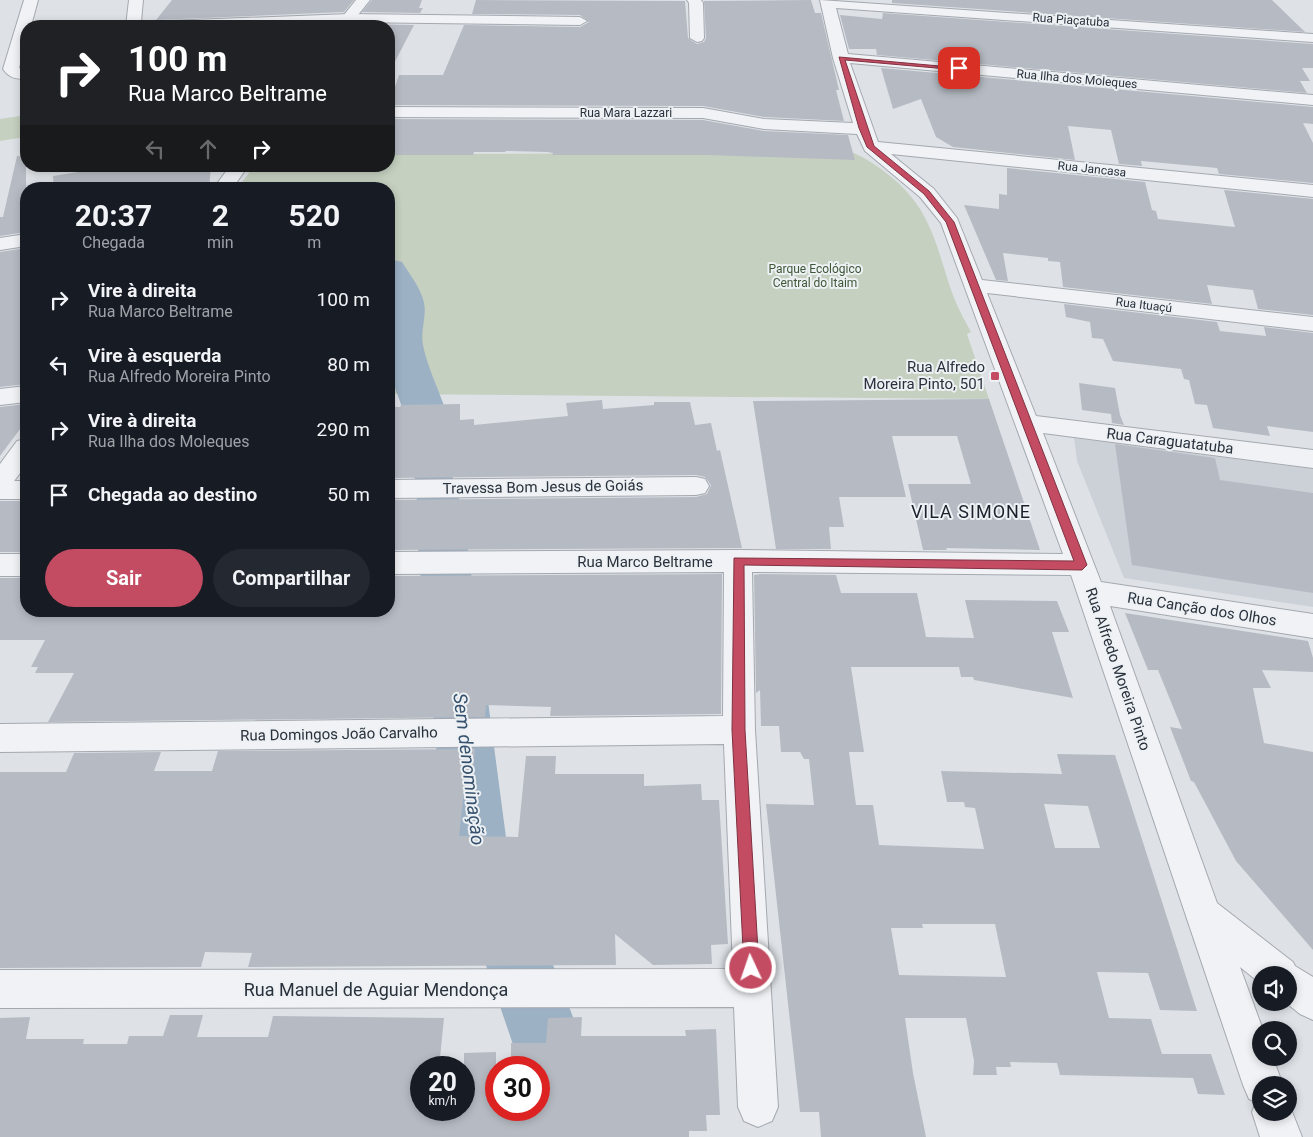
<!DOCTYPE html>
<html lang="pt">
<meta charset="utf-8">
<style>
:root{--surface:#171b24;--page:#242831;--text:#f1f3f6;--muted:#9ea1a6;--accent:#c34c63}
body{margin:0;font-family:Roboto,sans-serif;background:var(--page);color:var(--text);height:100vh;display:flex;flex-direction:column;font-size:19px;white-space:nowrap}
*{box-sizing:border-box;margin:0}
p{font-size:16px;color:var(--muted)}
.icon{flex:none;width:28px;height:28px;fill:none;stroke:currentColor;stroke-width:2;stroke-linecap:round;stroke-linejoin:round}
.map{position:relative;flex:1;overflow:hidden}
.side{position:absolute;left:20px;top:182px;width:375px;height:435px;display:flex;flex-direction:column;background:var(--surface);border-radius:20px;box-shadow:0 2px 8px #0003}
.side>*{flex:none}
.hud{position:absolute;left:20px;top:20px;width:375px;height:152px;border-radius:20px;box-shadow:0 2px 8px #0003;background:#202124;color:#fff;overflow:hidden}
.buttons{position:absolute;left:1252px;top:966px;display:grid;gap:10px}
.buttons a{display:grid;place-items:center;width:45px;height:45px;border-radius:50%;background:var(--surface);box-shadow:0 2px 8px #0003;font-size:25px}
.speed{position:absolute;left:410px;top:1056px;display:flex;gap:10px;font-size:25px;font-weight:700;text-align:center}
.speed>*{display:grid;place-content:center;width:65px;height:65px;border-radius:50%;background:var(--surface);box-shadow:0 2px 8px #0003;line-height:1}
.speed small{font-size:12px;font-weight:400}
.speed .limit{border:8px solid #d22;background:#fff;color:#111}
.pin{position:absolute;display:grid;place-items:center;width:42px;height:42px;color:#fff;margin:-21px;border-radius:10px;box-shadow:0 2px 8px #0006}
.me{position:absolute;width:55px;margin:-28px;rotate:357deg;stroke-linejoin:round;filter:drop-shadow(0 0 4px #0008)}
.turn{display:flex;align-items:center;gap:18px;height:105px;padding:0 25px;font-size:22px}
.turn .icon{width:65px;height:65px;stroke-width:2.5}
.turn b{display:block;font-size:35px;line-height:42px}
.lanes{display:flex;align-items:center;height:48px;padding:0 25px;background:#0003;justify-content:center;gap:25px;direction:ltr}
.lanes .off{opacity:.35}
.eta{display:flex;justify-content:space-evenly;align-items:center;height:85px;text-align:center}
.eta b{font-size:30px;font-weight:700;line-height:35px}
.action{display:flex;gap:10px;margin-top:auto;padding:10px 25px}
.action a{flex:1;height:58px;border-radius:30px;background:var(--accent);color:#fff;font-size:20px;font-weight:700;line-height:58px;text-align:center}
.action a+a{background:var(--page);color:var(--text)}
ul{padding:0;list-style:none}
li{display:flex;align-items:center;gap:15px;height:65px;padding:0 25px}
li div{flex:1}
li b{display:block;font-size:19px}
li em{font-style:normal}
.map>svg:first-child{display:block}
.built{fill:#ccd1d8}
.green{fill:#c5d0c0}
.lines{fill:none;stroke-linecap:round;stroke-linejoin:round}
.river{fill:#9cb1c4;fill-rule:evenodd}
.building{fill:#b6bbc3;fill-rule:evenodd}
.minor-casing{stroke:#a4a9b0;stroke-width:2}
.tertiary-casing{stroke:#a4a9b0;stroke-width:2}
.minor{fill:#f1f2f5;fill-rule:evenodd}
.tertiary{fill:#f1f2f5;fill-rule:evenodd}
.route{fill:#c34c63;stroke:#7f3140}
.poi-dot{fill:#c34c63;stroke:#edf1f4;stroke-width:2}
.labels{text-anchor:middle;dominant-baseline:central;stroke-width:4;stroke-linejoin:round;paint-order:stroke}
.far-street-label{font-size:12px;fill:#29313c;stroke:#edf1f4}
.far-park-label{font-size:12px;fill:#3e5737;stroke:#edf1f4}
.poi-label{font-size:15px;fill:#29313c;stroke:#edf1f4;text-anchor:end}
.street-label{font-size:15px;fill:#29313c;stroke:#edf1f4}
.quarter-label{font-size:18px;letter-spacing:1px;fill:#1b222d;stroke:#edf1f4}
.near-street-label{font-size:18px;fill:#29313c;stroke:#edf1f4}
.near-water-label{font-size:19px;font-style:italic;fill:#36516d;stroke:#edf1f4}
</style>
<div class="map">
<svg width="1313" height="1137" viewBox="0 0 1313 1137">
<rect width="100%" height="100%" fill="#dee2e7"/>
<polygon class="built" points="1074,438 1313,469 1313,607 1124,578 1077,461"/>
<g class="green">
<polygon points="26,115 26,137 0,141 0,119"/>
<path d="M854 153C878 164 906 186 920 209 937 236 943 269 954 298 959 310 965 321 971 332L967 334 989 399 389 394V189H237L254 166H389V154Z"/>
</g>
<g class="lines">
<path class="river" d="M389 259 402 262C409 273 422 290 424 303 427 316 420 331 423 345 430 384 472 446 450 484L439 487 455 492 462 504 507 845 619 1137H545L535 1110H539V1068H521L445 845 414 504 421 492 433 488 418 484 411 472 407 421 389 371Z"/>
</g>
<g class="building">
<polygon points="172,0 354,0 344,12 156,20"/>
<polygon points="372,0 422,0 419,8 423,8 420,13 362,12"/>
<polygon points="476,0 685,1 688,38 697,44 704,42 706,38 704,1 811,0 815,13 821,13 839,90 836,90 844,121 764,117 703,106 389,105 399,75 443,75 464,25 580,27 589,22 580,15 472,14"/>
<polygon points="892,0 1272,0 1305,32 892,3"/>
<polygon points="883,13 1313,44 1313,68 1302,68 1310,81 1300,81 1307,93 877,55 876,49 849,49 840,15 882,19"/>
<polygon points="353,24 414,25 389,73 389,26 351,26"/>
<polygon points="881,68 1313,107 1313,124 1303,123 1313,143 1313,183 1219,174 1217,168 1141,161 1142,166 1119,164 1111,130 1068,126 1075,160 953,147 936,137 921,99 893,109"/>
<polygon points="389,119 703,120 764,131 848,135 855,160 708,155 552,155 553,153 547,152 506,151 505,152 474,152 473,155 389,155"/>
<polygon points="17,156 26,157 26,232 0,236 0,217 3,217"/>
<polygon points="116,166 211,166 209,189 54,189 53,176"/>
<polygon points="1007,168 1145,182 1152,210 1156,211 1158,219 1235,227 1224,190 1313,199 1313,315 1258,309 1253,290 1207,285 1212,304 1063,287 1060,262 1048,261 1048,258 1003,253 1008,281 996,280 964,205 999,209 999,194 1007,195"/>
<polygon points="26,248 26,384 0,387 0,252"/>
<polygon points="1064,304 1217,322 1220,331 1266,336 1264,327 1313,333 1313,432 1267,426 1270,436 1213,428 1207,405 1195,404 1189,380 1184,379 1181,369 1113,361 1103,339 1092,338 1090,322 1066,317"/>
<polygon points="1079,383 1115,388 1120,415 1124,425 1112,423 1111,414 1082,410"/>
<polygon points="989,399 1040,550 946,548 947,550 923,550 908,484 971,484 957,436 892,436 906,497 839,497 844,527 829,527 831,549 776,549 753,401"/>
<polygon points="602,400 603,409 654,405 654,402 690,402 695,425 711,423 717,451 720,450 742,548 389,550 389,500 696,497 707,494 711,485 705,477 696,475 389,478 389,425 394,407 400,407 401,405 460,404 460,420 474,419 474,425 568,416 566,403"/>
<polygon points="26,404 26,421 0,456 0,407"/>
<polygon points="1115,444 1215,458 1220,480 1313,493 1313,593 1132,565"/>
<rect x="0" y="501" width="26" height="51"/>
<polygon points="722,574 721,714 550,716 551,707 486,705 485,717 48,722 74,673 35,673 38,667 31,667 45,640 0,640 0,578 26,578 26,611 389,611 389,576"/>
<path d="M761 574 836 575 841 593H917L926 637 974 638 965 600 1057 601 1069 632H1052L1073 698 974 680 973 677H961L959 667H851L864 752H849L856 805H873L879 845 984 849 975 808 965 807 964 802H947L941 771 1062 774 1057 754 1115 755 1197 1011 1160 1010 1148 973 1097 972 1109 1018 1151 1019 1162 1054H1211L1225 1095 1198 1094 1193 1078 1060 1075 1057 1063 1010 1062 1011 1067H996L997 1075H973L974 1061 966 1018H905L913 1073 926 1137H821L819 1112H800L766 804 814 805 809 759H804L800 752H781L779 726H761L760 690 756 693 754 575ZM1044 804 1088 806 1100 848H1055ZM922 924H995L1006 977 899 975 891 928H923Z"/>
<polygon points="1125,613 1308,641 1313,658 1313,672 1262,670 1271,688 1253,688 1264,743 1313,752 1313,950 1236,861 1194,782 1191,781 1170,727 1182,729 1158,670 1148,670"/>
<polygon points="475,749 473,773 466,773 459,836 518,837 526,756 556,756 555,774 644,774 644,786 701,784 702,800 719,800 728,944 711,945 712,964 653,965 615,934 616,965 248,967 252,953 205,952 201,967 0,968 0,772 66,772 74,753 161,752 154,771 212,771 218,751"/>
<polygon points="170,1015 203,1015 197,1037 268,1037 273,1016 444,1018 439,1068 421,1068 421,1110 464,1110 464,1053 496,1052 496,1110 539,1110 539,1068 511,1068 511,1043 546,1043 548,1018 582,1017 581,1036 686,1036 685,1030 716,1029 720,1115 706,1115 707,1131 689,1131 689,1137 0,1137 0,1018 30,1017 26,1039 84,1039 83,1044 127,1044 129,1036 163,1036"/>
</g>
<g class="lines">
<g class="minor-casing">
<g id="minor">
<path d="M24 0H38L31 26H26V42L19 68 26 69V79C16 79 9 78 3 69Z"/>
<polygon points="129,0 143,0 141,22 349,14 580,17 587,21 580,25 349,22 248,26 126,26"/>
<polygon points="687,0 701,0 703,3 704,38 702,41 697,42 690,38 689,3"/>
<polygon points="820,0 1313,34 1313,42 836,8 848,54 1313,95 1313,105 850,63 878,142 1313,185 1313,197 891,154 934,189 957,218 982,280 1313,317 1313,331 987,293 1036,416 1313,450 1313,468 1043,433 1101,582 1313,614 1313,638 1110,606 1217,903 1293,962 1295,966 1313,977 1313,1020 1300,1014 1285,1002 1289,1002 1289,975 1261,975 1261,984 1240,967 1263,1030 1261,1030 1261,1058 1273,1058 1283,1085 1261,1085 1261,1112 1289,1112 1289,1104 1302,1137 1260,1137 1252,1112 1256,1102 1249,1099 1243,1085 1071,575 752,572 755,730 778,1107 772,1121 758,1127 744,1121 738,1107 734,1007 0,1008 0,970 733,969 724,744 0,752 0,724 723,716 724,572 389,574 389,552 738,550 1063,554 941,223 920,197 865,151 857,134 764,129 703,118 389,117 389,107 703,108 764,119 853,123 833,58"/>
<polygon points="26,234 26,246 0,250 0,238"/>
<polygon points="26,386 26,402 0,405 0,389"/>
<polygon points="696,477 705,479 709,486 705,493 696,495 389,498 389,480"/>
<rect x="0" y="481" width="26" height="18"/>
<rect x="0" y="554" width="26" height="22"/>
</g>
</g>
<g class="tertiary-casing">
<g id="tertiary">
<polygon points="356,0 370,0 349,26 335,26"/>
<polygon points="230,166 248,166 232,189 213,189"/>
<polygon points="26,439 26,465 9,488 0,491 0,464 17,441"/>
</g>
</g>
<use href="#minor" class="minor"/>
<use href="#tertiary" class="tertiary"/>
</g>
<polygon class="route" points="839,57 962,68 959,70 845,60 874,146 929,191 954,222 1087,565 1082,570 744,565 745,730 759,968 757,974 751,976 746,974 744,968 732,730 734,558 1074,561 946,222 924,194 867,147 859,128"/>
<rect class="poi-dot" x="990" y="371" width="10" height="10" rx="2.5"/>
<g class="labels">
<g class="far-street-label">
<text transform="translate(1071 20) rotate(4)">Rua Piaçatuba</text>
<text transform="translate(1077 79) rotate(5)">Rua Ilha dos Moleques</text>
<text x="626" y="113">Rua Mara Lazzari</text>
<text transform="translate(1092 169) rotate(6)">Rua Jancasa</text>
<text transform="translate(1144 305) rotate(7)">Rua Ituaçú</text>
</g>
<g class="far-park-label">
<text x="815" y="269">Parque Ecológico<tspan x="815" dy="14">Central do Itaim</tspan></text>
</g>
<g class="poi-label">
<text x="985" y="367">Rua Alfredo<tspan x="985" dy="17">Moreira Pinto, 501</tspan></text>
</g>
<g class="street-label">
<text transform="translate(1170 441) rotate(7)">Rua Caraguatatuba</text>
<text transform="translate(543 487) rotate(-1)">Travessa Bom Jesus de Goiás</text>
<text x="645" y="562">Rua Marco Beltrame</text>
<text transform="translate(1202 609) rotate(9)">Rua Canção dos Olhos</text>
<text transform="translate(1118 669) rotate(71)">Rua Alfredo Moreira Pinto</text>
<text transform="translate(339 734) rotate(-1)">Rua Domingos João Carvalho</text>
</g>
<g class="quarter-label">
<text x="971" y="511">VILA SIMONE</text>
</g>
<g class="near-street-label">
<text x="376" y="989">Rua Manuel de Aguiar Mendonça</text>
</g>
<g class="near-water-label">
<text transform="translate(469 769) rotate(83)">Sem denominação</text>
</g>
</g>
</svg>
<div class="buttons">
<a><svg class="icon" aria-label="sound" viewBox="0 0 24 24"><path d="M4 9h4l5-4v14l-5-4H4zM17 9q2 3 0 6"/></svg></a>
<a><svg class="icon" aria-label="search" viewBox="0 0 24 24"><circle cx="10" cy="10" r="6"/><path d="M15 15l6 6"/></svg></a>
<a><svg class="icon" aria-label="layers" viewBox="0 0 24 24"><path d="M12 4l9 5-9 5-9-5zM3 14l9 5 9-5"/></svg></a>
</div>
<div class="speed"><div>20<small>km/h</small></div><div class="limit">30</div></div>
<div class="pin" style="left:959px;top:68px;background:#d93025"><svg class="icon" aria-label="arrive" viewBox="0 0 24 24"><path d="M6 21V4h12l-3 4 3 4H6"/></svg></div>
<svg class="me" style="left:751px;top:968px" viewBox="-20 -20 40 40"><circle r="17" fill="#c34c63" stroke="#fff" stroke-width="3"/><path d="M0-11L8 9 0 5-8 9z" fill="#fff"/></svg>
<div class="hud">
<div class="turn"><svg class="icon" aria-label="right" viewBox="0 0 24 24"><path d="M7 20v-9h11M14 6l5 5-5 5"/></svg><div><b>100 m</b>Rua Marco Beltrame</div></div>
<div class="lanes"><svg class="icon off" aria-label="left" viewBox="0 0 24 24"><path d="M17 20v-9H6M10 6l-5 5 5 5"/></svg><svg class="icon off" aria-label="ahead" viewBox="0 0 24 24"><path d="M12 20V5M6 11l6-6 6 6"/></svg><svg class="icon" aria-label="right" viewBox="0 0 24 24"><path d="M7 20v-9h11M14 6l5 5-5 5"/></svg></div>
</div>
<section class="side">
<div class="eta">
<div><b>20:37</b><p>Chegada</p></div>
<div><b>2</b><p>min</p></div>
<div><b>520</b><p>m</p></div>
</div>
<ul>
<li><svg class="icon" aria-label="right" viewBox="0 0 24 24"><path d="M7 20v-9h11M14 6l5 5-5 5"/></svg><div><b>Vire à direita</b><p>Rua Marco Beltrame</p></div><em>100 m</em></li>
<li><svg class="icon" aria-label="left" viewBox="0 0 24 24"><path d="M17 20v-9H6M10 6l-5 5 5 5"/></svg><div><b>Vire à esquerda</b><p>Rua Alfredo Moreira Pinto</p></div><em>80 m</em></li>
<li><svg class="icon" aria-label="right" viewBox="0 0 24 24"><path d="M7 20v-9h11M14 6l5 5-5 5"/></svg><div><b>Vire à direita</b><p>Rua Ilha dos Moleques</p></div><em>290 m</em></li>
<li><svg class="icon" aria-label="arrive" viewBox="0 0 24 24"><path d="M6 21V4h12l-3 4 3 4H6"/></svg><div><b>Chegada ao destino</b></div><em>50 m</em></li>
</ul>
<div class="action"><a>Sair</a><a>Compartilhar</a></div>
</section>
</div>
